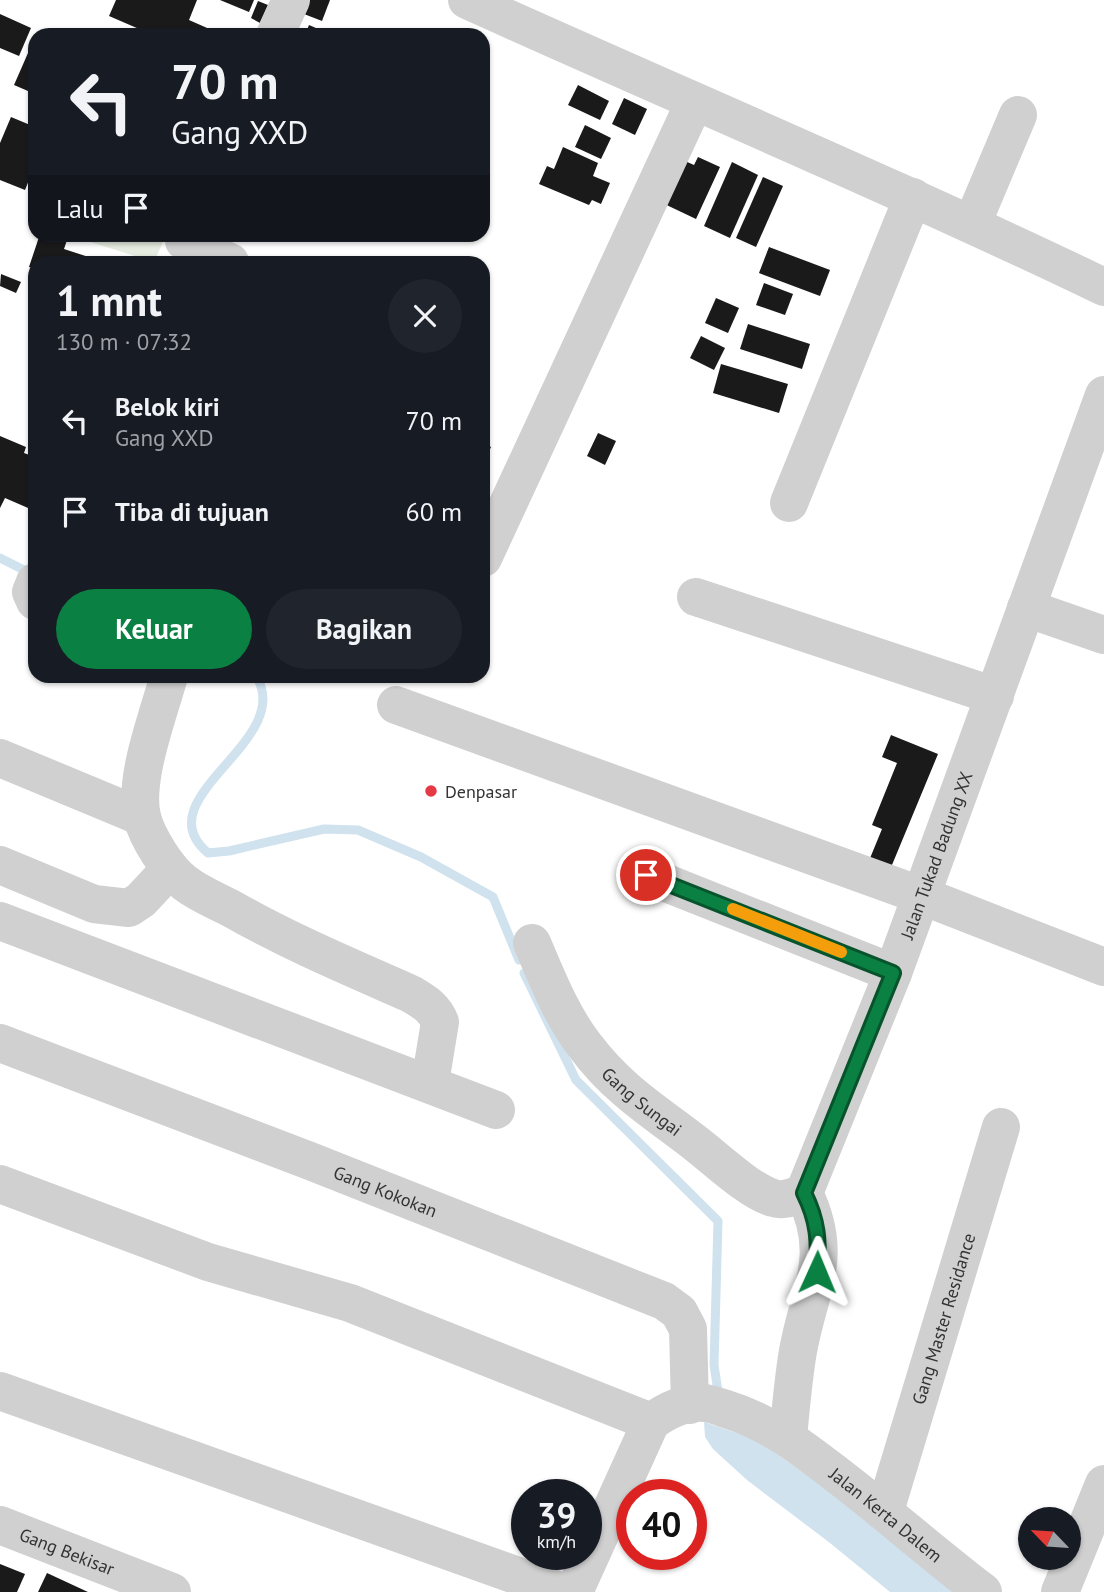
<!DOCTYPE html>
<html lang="id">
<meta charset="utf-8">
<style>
:root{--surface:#171b24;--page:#20242c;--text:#f1f3f6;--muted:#9ea1a6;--accent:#0b8043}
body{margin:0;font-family:"PT Sans",sans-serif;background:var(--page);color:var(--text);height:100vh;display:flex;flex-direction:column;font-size:26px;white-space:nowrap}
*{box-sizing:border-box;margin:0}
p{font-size:23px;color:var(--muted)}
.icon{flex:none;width:38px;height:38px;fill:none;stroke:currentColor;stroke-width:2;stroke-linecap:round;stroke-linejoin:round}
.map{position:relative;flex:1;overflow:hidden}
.details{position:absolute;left:28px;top:256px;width:462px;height:427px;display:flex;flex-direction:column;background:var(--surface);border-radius:21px;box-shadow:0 2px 5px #0004}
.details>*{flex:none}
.top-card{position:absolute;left:28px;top:28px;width:462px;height:214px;border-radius:21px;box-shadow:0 2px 5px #0004;background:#171b24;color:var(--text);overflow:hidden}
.needle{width:46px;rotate:295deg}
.buttons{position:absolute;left:1018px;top:1507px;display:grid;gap:14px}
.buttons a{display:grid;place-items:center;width:63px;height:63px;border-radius:50%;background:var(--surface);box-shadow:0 2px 5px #0004;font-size:35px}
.speed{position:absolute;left:511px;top:1479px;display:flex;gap:14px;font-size:35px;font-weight:700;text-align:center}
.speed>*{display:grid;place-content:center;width:91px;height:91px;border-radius:50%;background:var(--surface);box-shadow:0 2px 5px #0004;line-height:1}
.speed small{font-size:18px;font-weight:400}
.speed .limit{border:10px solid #d22;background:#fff;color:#111}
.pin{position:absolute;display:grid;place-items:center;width:60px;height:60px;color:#fff;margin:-30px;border:4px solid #fff;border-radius:50%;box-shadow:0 2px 7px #0007}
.me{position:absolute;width:77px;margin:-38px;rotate:1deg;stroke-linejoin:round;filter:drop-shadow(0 0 5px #0008)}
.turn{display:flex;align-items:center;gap:24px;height:147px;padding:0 28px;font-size:32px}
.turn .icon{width:91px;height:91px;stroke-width:2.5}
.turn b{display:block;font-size:49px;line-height:60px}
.then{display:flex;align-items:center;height:66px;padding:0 28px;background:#0003;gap:14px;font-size:26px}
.round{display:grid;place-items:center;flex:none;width:74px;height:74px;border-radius:37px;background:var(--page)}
.summary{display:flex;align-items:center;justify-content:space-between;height:119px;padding:0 28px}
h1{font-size:42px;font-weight:700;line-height:52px}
.action{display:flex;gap:14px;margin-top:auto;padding:14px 28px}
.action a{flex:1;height:80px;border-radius:42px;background:var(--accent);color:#fff;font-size:28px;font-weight:700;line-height:80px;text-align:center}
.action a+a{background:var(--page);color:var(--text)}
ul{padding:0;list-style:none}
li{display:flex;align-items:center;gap:21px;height:91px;padding:0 28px}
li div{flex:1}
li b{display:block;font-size:26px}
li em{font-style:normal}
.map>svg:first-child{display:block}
.green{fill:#e6ecdf}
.water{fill:#cfe2ee}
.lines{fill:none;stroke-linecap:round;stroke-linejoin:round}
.stream{stroke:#cfe2ee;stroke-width:9}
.building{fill:#1a1a1a}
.minor{stroke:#d0d0d0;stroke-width:38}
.route-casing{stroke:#07532c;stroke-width:18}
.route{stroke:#0b8043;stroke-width:12}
.slow{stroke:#f59e0b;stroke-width:12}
.poi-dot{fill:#e63946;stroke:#fff;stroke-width:2.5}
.labels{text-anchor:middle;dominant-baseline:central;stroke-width:7;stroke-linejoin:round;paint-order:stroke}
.poi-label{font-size:18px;fill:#333;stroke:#fff;text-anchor:start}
.street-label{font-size:18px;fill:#333;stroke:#fff}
</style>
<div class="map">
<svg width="1104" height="1592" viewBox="0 0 1104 1592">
<rect width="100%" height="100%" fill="#fff"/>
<polygon class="green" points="68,235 166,235 154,262"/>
<polygon class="water" points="704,1422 755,1439 827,1489 957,1592 890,1592 830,1543 747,1480 713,1449 705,1437"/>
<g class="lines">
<g class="stream">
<polyline points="0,558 30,573"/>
<path d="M256 676C297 741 142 798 208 853L229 851 324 829 358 830 421 857 493 897 519 960"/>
<polyline points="524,973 576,1080 718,1221 714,1365 719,1398"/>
</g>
</g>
<g class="building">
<polygon points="116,0 197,0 189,20 223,35 153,35 109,16"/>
<polygon points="220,0 254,0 249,12"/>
<polygon points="309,0 330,0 322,21 304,14"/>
<polygon points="258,1 268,5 260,23 251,18"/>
<polygon points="0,14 31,28 19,56 0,48"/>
<polygon points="309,25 332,35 305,35"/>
<polygon points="35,37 35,94 14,85"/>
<polygon points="578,85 609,101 600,120 568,105"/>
<polygon points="624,98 647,109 635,135 612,124"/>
<polygon points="11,117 35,127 35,165 25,190 0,180 0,143"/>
<polygon points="585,125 611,138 601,159 575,147"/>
<polygon points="563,147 598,163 593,176 610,183 601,204 592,200 589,205 539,184 547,166 554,169"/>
<polygon points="676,157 694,165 698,157 720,167 696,219 656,200"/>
<polygon points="732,162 758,175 730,238 704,226"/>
<polygon points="763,177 783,186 756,247 736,238"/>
<polygon points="40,234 50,234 67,240 64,249 104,262 35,262 35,269 29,267"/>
<polygon points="769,247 830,270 820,296 759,273"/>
<polygon points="1,274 21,282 16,293 0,286"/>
<polygon points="764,283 793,294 785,315 756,305"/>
<polygon points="716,298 739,308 728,333 705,323"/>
<polygon points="748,324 810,344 802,369 740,349"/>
<polygon points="701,336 725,348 714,370 690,358"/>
<polygon points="721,364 788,384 779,413 713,393"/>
<polygon points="598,433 616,441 605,465 587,456"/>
<polygon points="0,436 26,447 24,453 35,457 35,511 5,498 0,508"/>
<polygon points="483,443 491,447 483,464"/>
<polygon points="891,735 938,754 887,877 866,868 882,829 872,825 897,763 882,757"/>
<polygon points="0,1564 25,1574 17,1592 0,1592"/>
<polygon points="47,1573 88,1592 38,1592"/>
</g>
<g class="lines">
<g class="minor">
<path d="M467 0C679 96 894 186 1104 287"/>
<polyline points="275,35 291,0"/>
<polyline points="972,224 1018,115"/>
<polyline points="184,241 230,262"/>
<polyline points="789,503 913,197"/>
<polyline points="483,558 694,103"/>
<polyline points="35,582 31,592 35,601"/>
<polyline points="696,597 995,696"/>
<polyline points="1026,608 1104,635"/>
<path d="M169 676C159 713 133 779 142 817 147 837 168 871 185 883 199 894 217 901 232 909 290 942 350 967 411 994 424 1002 434 1007 440 1022L430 1083"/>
<polyline points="396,705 920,895 1104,967"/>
<polyline points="0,758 142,817"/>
<polyline points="0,865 94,904 129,908 141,900 170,869"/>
<polyline points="646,875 893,973"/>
<polyline points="0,921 496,1110"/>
<path id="s1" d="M532 943C547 978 562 1017 586 1047 619 1091 657 1113 699 1146 718 1161 750 1191 773 1198 784 1202 794 1196 804 1193"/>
<path id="s2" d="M0 1043 310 1161 664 1301 679 1312 688 1329 690 1405"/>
<polyline points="0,1184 208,1262 350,1303 651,1422"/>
<polyline points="0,1391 563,1592"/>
<path id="s3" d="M788 1437C791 1408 793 1380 798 1351 809 1289 835 1257 804 1193L893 973 1104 395"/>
<path id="s4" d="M885 1511 1001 1127"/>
<path id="s5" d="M0 1525 172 1592"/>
<path id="s6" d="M574 1592 651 1422C666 1411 686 1401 705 1403 712 1404 720 1407 726 1409 769 1422 801 1447 836 1474 886 1512 933 1554 983 1592"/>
<polyline points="1060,1592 1104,1484"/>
</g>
</g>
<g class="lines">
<g class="route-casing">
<path id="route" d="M646 875 893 973 804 1193C818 1221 819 1241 817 1272"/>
</g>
<use href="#route" class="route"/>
<polyline class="slow" points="733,909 841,952"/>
</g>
<circle class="poi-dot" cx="431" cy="791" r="7"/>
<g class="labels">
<g class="poi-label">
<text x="445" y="791">Denpasar</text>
</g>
<g class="street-label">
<text stroke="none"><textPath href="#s3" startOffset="612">Jalan Tukad Badung XX</textPath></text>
<text stroke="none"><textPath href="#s1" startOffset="196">Gang Sungai</textPath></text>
<text stroke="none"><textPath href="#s2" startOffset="413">Gang Kokokan</textPath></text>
<text stroke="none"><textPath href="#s4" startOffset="201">Gang Master Residance</textPath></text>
<text stroke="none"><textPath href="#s6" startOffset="460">Jalan Kerta Dalem</textPath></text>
<text stroke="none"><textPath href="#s5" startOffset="72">Gang Bekisar</textPath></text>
</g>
</g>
</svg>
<div class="buttons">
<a><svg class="needle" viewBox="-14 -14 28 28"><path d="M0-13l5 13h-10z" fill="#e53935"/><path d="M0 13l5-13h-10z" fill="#9ea1a6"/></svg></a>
</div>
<div class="speed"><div>39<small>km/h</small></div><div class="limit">40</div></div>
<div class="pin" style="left:646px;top:875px;background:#d93025"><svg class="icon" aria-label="arrive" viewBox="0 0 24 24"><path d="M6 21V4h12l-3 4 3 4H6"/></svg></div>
<svg class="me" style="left:817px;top:1272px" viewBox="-20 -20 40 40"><path d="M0-17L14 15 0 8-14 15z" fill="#0b8043" stroke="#fff" stroke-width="4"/></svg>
<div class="top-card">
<div class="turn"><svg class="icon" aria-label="left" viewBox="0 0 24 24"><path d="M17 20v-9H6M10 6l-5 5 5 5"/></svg><div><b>70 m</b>Gang XXD</div></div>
<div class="then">Lalu<svg class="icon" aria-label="arrive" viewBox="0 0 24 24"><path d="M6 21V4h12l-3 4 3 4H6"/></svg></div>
</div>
<section class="details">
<div class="summary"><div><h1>1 mnt</h1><p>130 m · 07:32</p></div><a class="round"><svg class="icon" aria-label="close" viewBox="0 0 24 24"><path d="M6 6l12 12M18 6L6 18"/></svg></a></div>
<ul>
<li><svg class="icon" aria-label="left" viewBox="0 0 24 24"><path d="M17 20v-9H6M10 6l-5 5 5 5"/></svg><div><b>Belok kiri</b><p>Gang XXD</p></div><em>70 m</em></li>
<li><svg class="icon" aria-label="arrive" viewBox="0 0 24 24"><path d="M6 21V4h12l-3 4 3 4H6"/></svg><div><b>Tiba di tujuan</b></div><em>60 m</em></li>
</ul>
<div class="action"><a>Keluar</a><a>Bagikan</a></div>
</section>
</div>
